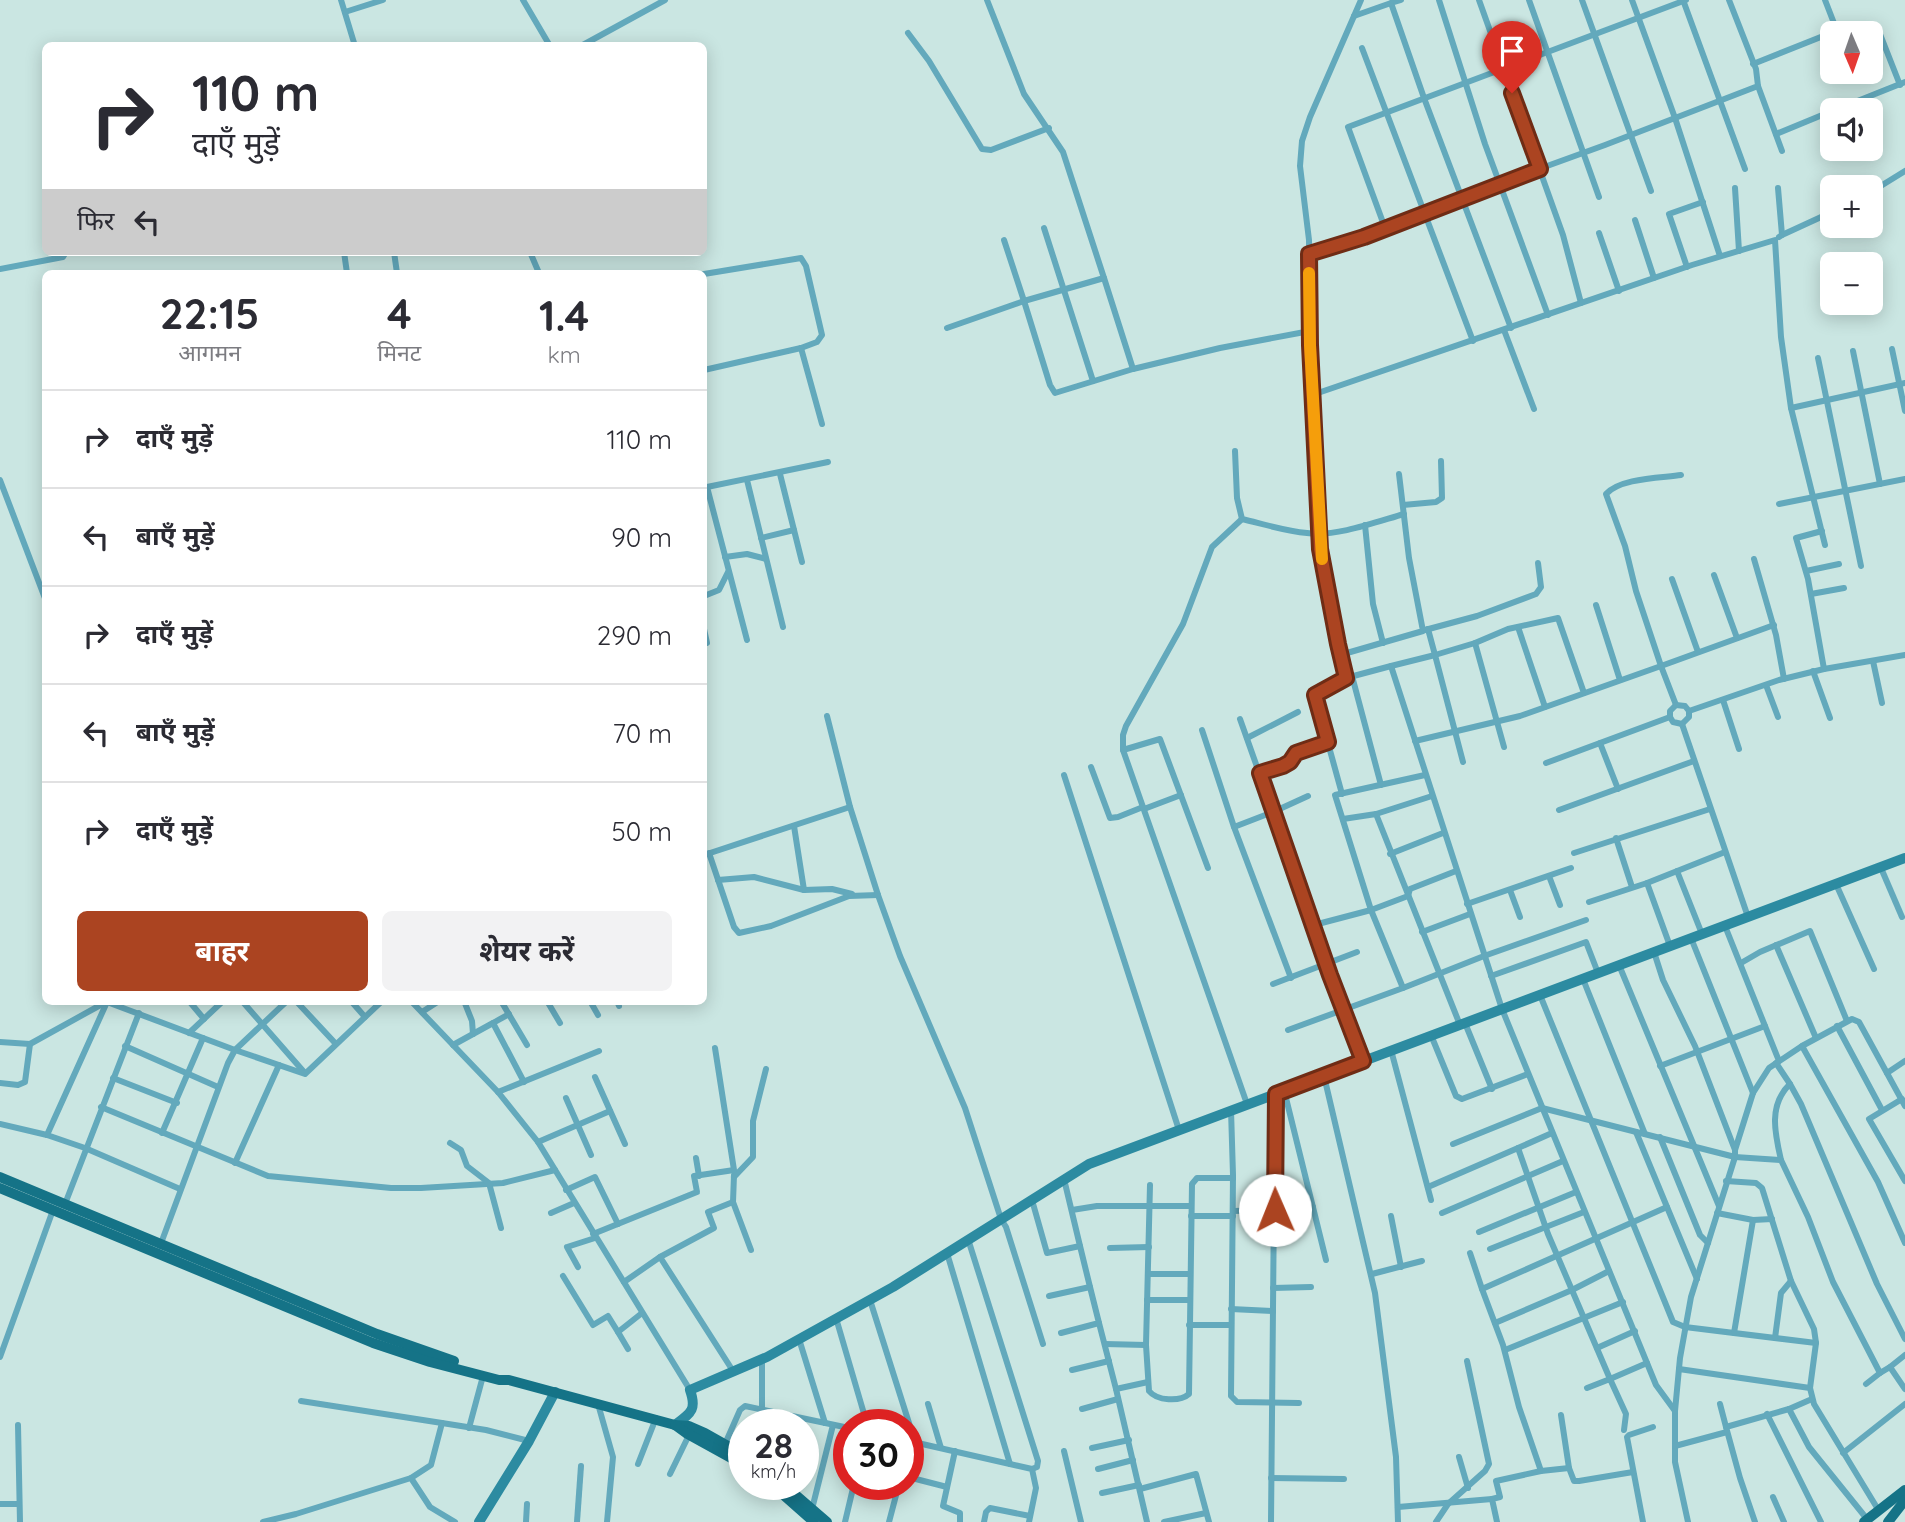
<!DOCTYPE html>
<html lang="hi">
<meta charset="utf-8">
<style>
:root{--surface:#fff;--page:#f2f2f3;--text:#2b2b33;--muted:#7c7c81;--line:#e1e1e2;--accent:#ab4421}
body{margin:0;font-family:Quicksand,"Noto Sans Devanagari",sans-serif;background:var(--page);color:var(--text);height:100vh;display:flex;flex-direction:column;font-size:26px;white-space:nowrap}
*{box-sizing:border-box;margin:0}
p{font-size:23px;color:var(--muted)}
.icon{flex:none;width:38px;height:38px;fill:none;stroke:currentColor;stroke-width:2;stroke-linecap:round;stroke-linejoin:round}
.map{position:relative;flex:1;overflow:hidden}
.drawer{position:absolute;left:42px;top:270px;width:665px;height:735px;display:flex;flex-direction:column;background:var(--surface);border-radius:10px;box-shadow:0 4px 18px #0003}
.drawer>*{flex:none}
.top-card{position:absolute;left:42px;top:42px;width:665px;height:214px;border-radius:10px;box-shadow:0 4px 18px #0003;background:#fff;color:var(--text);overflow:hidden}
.needle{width:46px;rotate:178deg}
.buttons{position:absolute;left:1820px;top:21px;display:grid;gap:14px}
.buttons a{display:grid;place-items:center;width:63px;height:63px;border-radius:10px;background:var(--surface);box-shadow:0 4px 18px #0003;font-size:35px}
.speed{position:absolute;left:728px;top:1409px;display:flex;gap:14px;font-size:35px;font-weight:700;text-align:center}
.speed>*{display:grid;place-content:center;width:91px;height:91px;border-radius:50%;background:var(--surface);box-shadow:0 4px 18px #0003;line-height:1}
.speed small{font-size:18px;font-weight:400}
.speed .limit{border:10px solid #d22;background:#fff;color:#111}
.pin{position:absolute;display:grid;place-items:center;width:60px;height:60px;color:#fff;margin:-72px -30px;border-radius:50% 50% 50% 0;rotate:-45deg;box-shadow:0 0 7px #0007}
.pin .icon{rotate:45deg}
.me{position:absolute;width:77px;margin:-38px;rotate:359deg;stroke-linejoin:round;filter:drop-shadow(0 0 5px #0008)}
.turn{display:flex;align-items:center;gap:24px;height:147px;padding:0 35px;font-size:32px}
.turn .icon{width:91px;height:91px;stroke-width:2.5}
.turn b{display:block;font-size:49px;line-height:60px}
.then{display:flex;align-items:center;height:66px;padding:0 35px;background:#0003;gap:14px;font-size:26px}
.eta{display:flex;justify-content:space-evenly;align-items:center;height:119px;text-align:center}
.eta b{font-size:42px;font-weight:700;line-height:49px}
.action{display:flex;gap:14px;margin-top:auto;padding:14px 35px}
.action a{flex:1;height:80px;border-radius:10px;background:var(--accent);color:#fff;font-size:28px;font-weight:700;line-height:80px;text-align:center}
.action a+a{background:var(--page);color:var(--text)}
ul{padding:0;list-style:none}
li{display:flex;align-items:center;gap:21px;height:98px;padding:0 35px;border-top:2px solid var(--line)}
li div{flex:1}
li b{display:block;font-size:26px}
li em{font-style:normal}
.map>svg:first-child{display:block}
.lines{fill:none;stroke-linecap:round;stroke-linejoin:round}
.street{stroke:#63a9bc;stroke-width:6}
.secondary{stroke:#2c8ba1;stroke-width:10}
.primary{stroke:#157387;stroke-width:10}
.route-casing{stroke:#6f2c15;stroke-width:18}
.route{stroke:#ab4421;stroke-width:12}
.slow{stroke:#f59e0b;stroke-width:12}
</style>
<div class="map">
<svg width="1905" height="1522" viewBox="0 0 1905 1522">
<rect width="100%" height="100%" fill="#cae6e2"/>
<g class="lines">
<g class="street">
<polyline points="341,0 355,46"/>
<polyline points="523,0 550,46"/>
<polyline points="987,0 1024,94 1063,152 1104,278 1024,301 1050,385 1055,393 1133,369 1220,348 1310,331"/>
<polyline points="1361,0 1310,117 1302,141 1300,166 1309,240 1310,345 1320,549 1337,644 1346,678 1391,666 1502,1009 1656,1385 1675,1411 1675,1462 1688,1522"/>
<polyline points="1401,0 1391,3 1424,98 1511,328"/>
<polyline points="1439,0 1485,144 1548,315"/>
<polyline points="1479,0 1563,235 1581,303"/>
<polyline points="1529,0 1599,197"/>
<polyline points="1582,0 1651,191"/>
<polyline points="1632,0 1675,118 1720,256"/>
<polyline points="1683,0 1745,169"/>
<polyline points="1825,0 1837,31"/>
<polyline points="345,12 383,0"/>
<polyline points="1354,16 1391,3"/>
<polyline points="1878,29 1900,85"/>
<polyline points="908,33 929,61 982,149 991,150 1049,128"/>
<polyline points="581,46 665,0"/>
<polyline points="1362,48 1473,341"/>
<polyline points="1753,64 1851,25"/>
<polyline points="1758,86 1782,151"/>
<polyline points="1835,110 1905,82"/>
<polyline points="1776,134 1832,111"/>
<polyline points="1735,188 1739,251"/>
<polyline points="1778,188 1782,235 1779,237"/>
<polyline points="1871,192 1905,171"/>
<polyline points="1635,220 1654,278"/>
<polyline points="1044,228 1093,381"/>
<polyline points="1385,228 1348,127 1686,0"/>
<polyline points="1599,233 1619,291"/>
<polyline points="1782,235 1832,212"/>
<polyline points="344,252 347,273"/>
<polyline points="394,252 397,273"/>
<polyline points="530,252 539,273"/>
<polyline points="1309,254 1364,237 1481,190 1605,145 1758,86 1756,69 1729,0"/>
<polyline points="1687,267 1669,214 1703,202"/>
<polyline points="0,269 63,257 66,252"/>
<polyline points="704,274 801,258 806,266 822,335 817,342 801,348 704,370"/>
<polyline points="1104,278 1133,369"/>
<polyline points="947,328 1024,301 1004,240"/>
<polyline points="1504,330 1534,409"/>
<polyline points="801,348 822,424"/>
<polyline points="1892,349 1905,411"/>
<polyline points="1853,351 1880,484"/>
<polyline points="1818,358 1861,566"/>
<polyline points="1312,395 1692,265 1775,240 1781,337 1791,408 1825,545"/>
<polyline points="1791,408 1905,383"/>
<path d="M1235 451 1237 498 1242 519C1263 524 1285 531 1307 533 1336 537 1376 522 1404 514"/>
<polyline points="780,474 802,562"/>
<polyline points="0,480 46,601"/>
<polyline points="747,480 783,627"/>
<polyline points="707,487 828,462"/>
<polyline points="704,488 707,487 747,640"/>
<polyline points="1779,504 1905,479"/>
<polyline points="1403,505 1436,502 1442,498 1441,461"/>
<polyline points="1365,525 1373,604 1383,643"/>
<polyline points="761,538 794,530"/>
<polyline points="725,557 747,554 766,559"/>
<polyline points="1754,559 1776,635 1784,679"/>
<polyline points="1806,571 1839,564"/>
<polyline points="1714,575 1737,638"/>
<polyline points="1672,579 1698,652"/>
<polyline points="1811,594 1844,588"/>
<polyline points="704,596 719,590 728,572"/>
<polyline points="1596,605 1620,680"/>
<polyline points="1518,627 1545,707"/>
<polyline points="704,629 707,643"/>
<polyline points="1428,629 1435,655 1475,643 1504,747"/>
<polyline points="1425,630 1477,616 1536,594 1541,587 1538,563"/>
<polyline points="1475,643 1508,629 1558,618 1584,693"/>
<polyline points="1340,655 1423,631 1409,558 1399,474"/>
<polyline points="1873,661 1882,703"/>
<polyline points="1391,666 1435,655 1463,762"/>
<polyline points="1824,669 1905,655"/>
<polyline points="1813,671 1830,718"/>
<polyline points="1352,676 1381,785"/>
<polyline points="1766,685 1778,717"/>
<polyline points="1723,700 1739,749"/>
<polyline points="1676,705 1661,666 1774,625"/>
<polyline points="1676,705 1670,711 1670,717 1673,722 1682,724"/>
<polyline points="1676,705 1685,706 1689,711 1689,717 1682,724"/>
<polyline points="1689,711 1779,680 1824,669 1808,579 1796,538 1822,531"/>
<polyline points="827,716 850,807"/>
<polyline points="1682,724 1748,917"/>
<polyline points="1202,730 1234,827 1291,978"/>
<polyline points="1247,738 1298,712"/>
<path d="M1415 741 1520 716 1661 666 1636 591 1625 546 1606 494C1620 478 1660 478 1681 475"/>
<polyline points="1600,743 1618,789"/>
<polyline points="1123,750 1123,735 1126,726 1183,624 1212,547 1242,519"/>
<polyline points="1546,763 1670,717"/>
<polyline points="1091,767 1110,818 1118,817 1143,807"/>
<polyline points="1260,773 1287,765 1299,752 1328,742"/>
<polyline points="1064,775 1179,1130"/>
<polyline points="1342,794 1315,696 1346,678"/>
<polyline points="1308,796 1273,812 1330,975 1363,1061"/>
<polyline points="1144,809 1181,795"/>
<polyline points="1559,810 1694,761"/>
<polyline points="1376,814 1432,796"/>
<polyline points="1343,819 1376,814 1460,1025"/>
<polyline points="794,826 804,890"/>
<polyline points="1234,827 1273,812 1240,719"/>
<polyline points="1616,838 1632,887"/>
<polyline points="709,853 734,927 739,933 771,926 849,896 878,895"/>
<polyline points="1574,853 1710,809"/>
<polyline points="1390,854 1443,833"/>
<polyline points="704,855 850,807 878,895 900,956 965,1108 1001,1219 1006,1227 1043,1344"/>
<polyline points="1208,868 1160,739 1123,750 1247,1104"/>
<polyline points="1881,868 1902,917"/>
<polyline points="1677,871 1702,934"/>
<polyline points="1549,876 1560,905"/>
<polyline points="718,880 754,877 804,890 832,889 852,894"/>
<polyline points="1836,884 1874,969"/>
<polyline points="1510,890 1520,917"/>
<polyline points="1589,902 1647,883"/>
<polyline points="1467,904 1571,868"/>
<polyline points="1314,925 1371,910 1408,896 1410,889 1456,871"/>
<polyline points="1725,926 1779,1061"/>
<polyline points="1422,932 1470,914"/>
<polyline points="1691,938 1753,1093"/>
<polyline points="1776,945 1816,1038"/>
<polyline points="1670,946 1647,883 1725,852"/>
<polyline points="1654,952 1663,980 1695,1046 1735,1150"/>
<polyline points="1741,963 1760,952 1810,931 1847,1021"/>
<polyline points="704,965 704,966"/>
<polyline points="1619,965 1719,1206"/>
<polyline points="1491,976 1586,942 1598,973"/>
<polyline points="1583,979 1645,1134"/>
<polyline points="1273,984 1357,952"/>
<polyline points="1403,988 1484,956 1586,920"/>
<polyline points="1540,995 1673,1322 1685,1327 1816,1343"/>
<polyline points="189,1001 204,1019"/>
<polyline points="242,1001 304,1072"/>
<polyline points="296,1001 336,1044"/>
<polyline points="351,1001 365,1017"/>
<polyline points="411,1001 498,1092 538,1142 690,1390"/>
<polyline points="464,1001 472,1021 473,1034"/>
<polyline points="501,1001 527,1045"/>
<polyline points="547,1001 560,1023"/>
<polyline points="590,1001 598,1015"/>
<polyline points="617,1001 619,1006"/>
<polyline points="107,1002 235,1050 305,1074 382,1001"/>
<polyline points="107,1002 47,1135 85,1148 180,1189"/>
<polyline points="422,1012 439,1001"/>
<polyline points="509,1014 493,1023 524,1082"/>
<polyline points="1465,1023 1492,1089"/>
<polyline points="1837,1026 1882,1110"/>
<polyline points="1288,1030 1403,988 1371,910 1335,795 1425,775"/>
<polyline points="189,1033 223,1001"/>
<polyline points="1431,1035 1456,1096 1462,1099 1528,1074"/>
<polyline points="0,1042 30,1044 106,1002"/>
<polyline points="453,1045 493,1023"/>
<polyline points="125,1046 218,1087"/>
<polyline points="1802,1046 1878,1182 1905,1243"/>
<polyline points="1391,1050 1431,1200"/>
<path d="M1776 1063 1790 1084C1768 1105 1775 1134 1781 1160"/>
<polyline points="1660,1066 1765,1026"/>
<polyline points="1887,1073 1905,1061"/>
<polyline points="1324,1076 1375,1293 1396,1457 1398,1522"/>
<polyline points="595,1077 625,1144"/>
<polyline points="113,1078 177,1103"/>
<polyline points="0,1083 18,1085 25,1082 30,1044"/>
<polyline points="1790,1084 1801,1104 1877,1284 1905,1339"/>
<polyline points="1284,1090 1326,1260"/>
<polyline points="498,1092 599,1051"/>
<polyline points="566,1098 591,1155"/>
<polyline points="1902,1099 1869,1119 1905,1181"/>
<polyline points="1905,1106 1859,1022 1852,1019 1802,1046 1769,1068 1753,1093 1735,1150 1735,1157 1781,1160 1808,1217 1833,1282 1880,1373 1890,1367 1905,1389"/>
<polyline points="101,1107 268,1176 391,1188 421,1188 503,1183 555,1170"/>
<polyline points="1231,1110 1233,1175 1231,1396 1237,1402 1299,1403"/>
<polyline points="0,1124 47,1135"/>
<polyline points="162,1133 203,1038"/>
<polyline points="1660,1137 1700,1235 1708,1243"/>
<polyline points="538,1142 610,1111"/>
<polyline points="450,1143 461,1150 467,1166 489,1183 501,1228"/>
<polyline points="1453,1144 1542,1108 1735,1157 1691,1297 1680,1358 1675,1411"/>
<polyline points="1518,1148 1552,1133"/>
<polyline points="696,1158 699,1176"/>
<polyline points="235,1163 279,1065"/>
<polyline points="734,1175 733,1202 751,1250"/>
<polyline points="734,1177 753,1157 753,1121 766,1069"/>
<polyline points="1726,1181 1756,1183 1762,1188 1791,1281 1814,1329 1816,1343 1810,1388"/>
<path d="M1150 1185 1146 1345 1149 1391C1157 1401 1180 1402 1189 1394L1192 1184 1197 1178H1233"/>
<polyline points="1428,1187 1518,1148 1548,1234 1610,1379 1647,1363"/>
<polyline points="566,1190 595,1177 618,1224"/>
<polyline points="1032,1200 1047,1253 1080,1246 1064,1179"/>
<polyline points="65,1204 139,1013"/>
<polyline points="1667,1207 1697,1279"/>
<polyline points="1072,1210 1097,1206 1191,1206"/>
<polyline points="1233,1211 1275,1210 1313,1207"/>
<polyline points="551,1213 574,1203"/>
<polyline points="1442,1213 1563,1161"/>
<polyline points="1717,1213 1753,1220 1772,1219"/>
<polyline points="1191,1216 1233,1216"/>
<polyline points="1391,1216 1401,1267"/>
<polyline points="1479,1232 1576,1192"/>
<polyline points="593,1234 697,1192 694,1176 734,1170 715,1048"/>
<polyline points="968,1239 1038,1461 1037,1467 1032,1469"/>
<polyline points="160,1246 228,1063 235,1050 287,1001"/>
<polyline points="1110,1248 1149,1247"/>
<polyline points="1490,1249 1584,1212"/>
<polyline points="947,1253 1010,1464"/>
<polyline points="1470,1253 1482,1289"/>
<polyline points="578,1267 567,1247 595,1238"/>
<polyline points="1148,1274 1190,1274"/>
<polyline points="1372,1274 1422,1261"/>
<polyline points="563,1276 593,1325 608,1316 618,1332 642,1313"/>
<polyline points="624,1282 660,1257"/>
<polyline points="1273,1288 1311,1287"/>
<polyline points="1049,1296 1090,1287 1080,1246"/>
<polyline points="870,1300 915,1442"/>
<polyline points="1147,1300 1189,1300"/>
<polyline points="1231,1309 1273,1311"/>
<polyline points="836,1318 867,1424"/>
<polyline points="1099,1323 1116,1389 1148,1382"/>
<polyline points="1495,1323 1572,1290 1609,1271"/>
<polyline points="1189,1325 1231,1325"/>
<polyline points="618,1332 628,1349"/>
<polyline points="1061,1333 1099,1323 1090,1287"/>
<polyline points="1734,1333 1753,1220"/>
<polyline points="1775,1338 1781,1293 1791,1281"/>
<polyline points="799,1339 825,1423"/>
<polyline points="1105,1344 1146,1345"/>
<polyline points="1597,1348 1635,1331"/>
<polyline points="1505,1350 1623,1302"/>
<polyline points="0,1357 53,1210"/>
<polyline points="1890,1367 1905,1355"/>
<polyline points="1679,1369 1810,1388 1814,1404 1879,1511"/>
<polyline points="1072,1370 1109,1361"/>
<polyline points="733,1371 660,1257 714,1228 708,1212 733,1202"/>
<polyline points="1866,1384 1880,1373"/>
<polyline points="1587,1388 1610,1379 1626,1414 1624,1430"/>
<polyline points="1116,1389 1147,1522"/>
<polyline points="1812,1399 1789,1409 1809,1447 1867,1519"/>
<polyline points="301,1401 442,1423"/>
<polyline points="598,1404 613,1457 607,1522"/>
<polyline points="928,1404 941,1448"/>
<polyline points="1720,1404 1726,1427"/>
<polyline points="1082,1409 1118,1399"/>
<polyline points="762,1410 762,1359"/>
<polyline points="1767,1414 1821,1522"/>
<polyline points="1561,1415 1569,1468"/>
<polyline points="18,1425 20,1522"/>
<polyline points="469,1428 483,1376"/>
<polyline points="908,1443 909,1441 1032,1469 1036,1488 1029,1522"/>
<polyline points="725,1444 740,1410 745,1406 849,1428"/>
<polyline points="1675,1446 1727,1432"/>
<polyline points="1092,1448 1129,1440"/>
<polyline points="955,1451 943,1506 960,1513 960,1522"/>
<polyline points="1064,1451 1081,1522"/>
<polyline points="1843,1453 1905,1404"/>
<polyline points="1459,1457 1468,1488"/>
<polyline points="638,1464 656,1418"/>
<polyline points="1098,1469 1133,1460"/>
<polyline points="1541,1471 1519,1407 1503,1345 1482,1289 1667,1207 1636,1132"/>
<polyline points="670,1474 689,1435"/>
<polyline points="908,1477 947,1487"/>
<polyline points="411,1478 431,1465 442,1423 486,1430 529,1441"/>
<polyline points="1271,1478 1344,1479"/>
<polyline points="1140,1489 1196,1474 1209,1522"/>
<polyline points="1102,1493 1139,1485"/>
<polyline points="1773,1497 1784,1522"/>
<polyline points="0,1504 19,1504"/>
<polyline points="1398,1507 1492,1499"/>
<polyline points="812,1509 833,1425"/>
<polyline points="263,1522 296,1514 411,1478 430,1507 455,1522"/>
<polyline points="526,1522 527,1504"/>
<polyline points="577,1522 581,1466"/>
<polyline points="845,1522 854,1484"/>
<polyline points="889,1522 899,1484"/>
<polyline points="984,1522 986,1512 990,1508 1030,1516"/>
<polyline points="1164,1522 1206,1513"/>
<polyline points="1271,1522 1275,1094"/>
<polyline points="1436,1522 1448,1504 1485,1471 1489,1464 1467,1361"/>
<polyline points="1497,1522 1492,1499 1500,1497 1496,1481 1541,1471 1569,1468 1574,1481 1579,1481 1633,1472"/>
<polyline points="1643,1522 1627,1437 1629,1435 1653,1427"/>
<polyline points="1755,1522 1740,1478 1726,1427 1789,1409"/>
</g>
<g class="secondary">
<path d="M675 1425C691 1413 697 1410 690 1390L767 1357 893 1287 1089 1164 1905 858"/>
<polyline points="479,1522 529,1441 555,1392"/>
</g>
<g class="primary">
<polyline points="0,1177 377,1334 454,1361"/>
<polyline points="0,1188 373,1343 430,1362 499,1380 509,1380 675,1425 689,1426 705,1433 744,1455"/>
<polyline points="675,1425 686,1433 744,1465"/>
<polyline points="771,1484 814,1522"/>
<polyline points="783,1484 827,1522"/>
<polyline points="1864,1522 1905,1490"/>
<polyline points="1888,1522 1905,1500"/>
</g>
</g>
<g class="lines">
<g class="route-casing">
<polyline id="route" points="1275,1210 1276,1094 1363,1061 1330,975 1260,773 1283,766 1290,762 1296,753 1328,742 1315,695 1346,678 1338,644 1320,549 1310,345 1309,254 1364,237 1540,169 1512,93"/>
</g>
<use href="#route" class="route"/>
<polyline class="slow" points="1309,273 1310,345 1322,559"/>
</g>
</svg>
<div class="buttons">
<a><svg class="needle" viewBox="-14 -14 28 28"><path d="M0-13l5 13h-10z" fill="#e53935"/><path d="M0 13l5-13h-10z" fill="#7c7c81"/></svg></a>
<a><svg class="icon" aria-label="sound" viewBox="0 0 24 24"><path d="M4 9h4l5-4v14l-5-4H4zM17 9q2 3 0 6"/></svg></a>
<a>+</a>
<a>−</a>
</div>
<div class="speed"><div>28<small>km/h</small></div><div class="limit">30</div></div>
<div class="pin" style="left:1512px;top:93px;background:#d93025"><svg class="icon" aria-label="arrive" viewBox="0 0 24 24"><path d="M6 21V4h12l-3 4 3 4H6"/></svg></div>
<svg class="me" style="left:1275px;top:1210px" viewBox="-20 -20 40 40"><circle r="19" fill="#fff"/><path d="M0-13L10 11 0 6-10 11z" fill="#ab4421"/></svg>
<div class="top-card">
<div class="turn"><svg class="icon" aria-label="right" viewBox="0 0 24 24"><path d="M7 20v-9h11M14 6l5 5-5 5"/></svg><div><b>110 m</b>दाएँ मुड़ें</div></div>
<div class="then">फिर<svg class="icon" aria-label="left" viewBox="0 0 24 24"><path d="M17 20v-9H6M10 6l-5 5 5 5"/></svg></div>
</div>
<section class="drawer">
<div class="eta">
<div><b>22:15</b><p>आगमन</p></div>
<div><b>4</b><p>मिनट</p></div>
<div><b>1.4</b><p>km</p></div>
</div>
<ul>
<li><svg class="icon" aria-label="right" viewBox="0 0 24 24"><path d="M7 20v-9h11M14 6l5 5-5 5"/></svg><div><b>दाएँ मुड़ें</b></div><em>110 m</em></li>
<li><svg class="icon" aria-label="left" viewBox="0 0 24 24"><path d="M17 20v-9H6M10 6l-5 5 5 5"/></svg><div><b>बाएँ मुड़ें</b></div><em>90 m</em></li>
<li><svg class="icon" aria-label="right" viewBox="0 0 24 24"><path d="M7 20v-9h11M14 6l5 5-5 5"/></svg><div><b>दाएँ मुड़ें</b></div><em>290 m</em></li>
<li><svg class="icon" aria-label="left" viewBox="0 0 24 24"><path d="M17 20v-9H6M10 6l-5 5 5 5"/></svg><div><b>बाएँ मुड़ें</b></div><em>70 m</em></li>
<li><svg class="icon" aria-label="right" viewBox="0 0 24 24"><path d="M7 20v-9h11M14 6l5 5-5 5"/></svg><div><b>दाएँ मुड़ें</b></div><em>50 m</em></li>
</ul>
<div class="action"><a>बाहर</a><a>शेयर करें</a></div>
</section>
</div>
